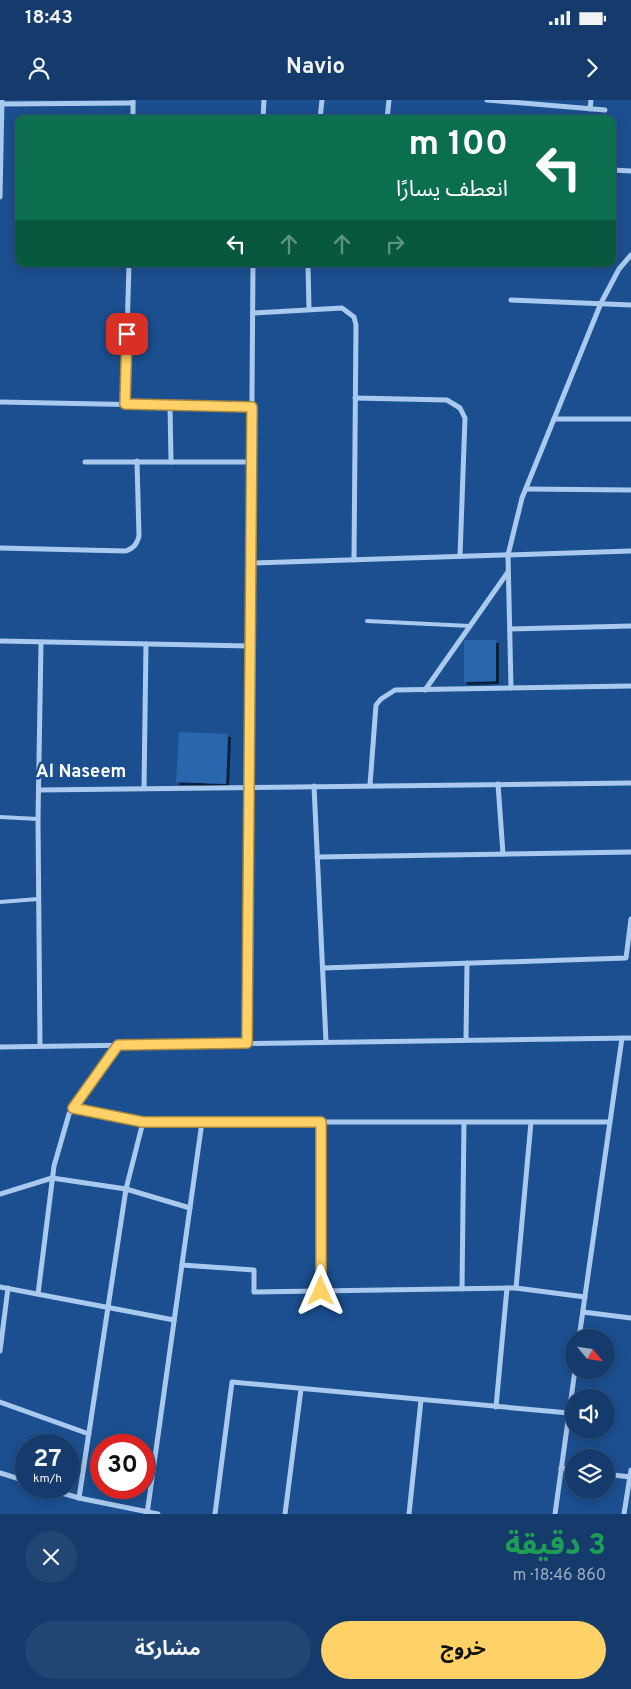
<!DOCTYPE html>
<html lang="ar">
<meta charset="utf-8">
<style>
:root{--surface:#143b6b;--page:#214673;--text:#f1f3f6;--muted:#9dadc1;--line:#33557e;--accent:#ffd166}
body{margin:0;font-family:Overpass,"Noto Sans Arabic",sans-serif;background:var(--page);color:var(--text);direction:rtl;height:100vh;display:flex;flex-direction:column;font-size:19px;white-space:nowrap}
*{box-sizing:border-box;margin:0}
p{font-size:16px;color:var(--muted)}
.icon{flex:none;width:28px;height:28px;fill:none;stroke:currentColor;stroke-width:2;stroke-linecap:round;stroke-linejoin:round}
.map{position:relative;height:1414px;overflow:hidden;direction:ltr}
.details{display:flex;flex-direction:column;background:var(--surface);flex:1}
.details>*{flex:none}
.top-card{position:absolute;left:15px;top:15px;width:601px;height:152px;border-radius:10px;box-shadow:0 2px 12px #0003,0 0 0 1px var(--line);direction:rtl;background:#0b6e4f;color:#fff;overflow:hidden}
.needle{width:32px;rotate:119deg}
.fabs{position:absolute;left:565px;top:1229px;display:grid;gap:10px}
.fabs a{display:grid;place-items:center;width:50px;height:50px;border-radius:50%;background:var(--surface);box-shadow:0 2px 12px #0003,0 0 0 1px var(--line);font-size:25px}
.speed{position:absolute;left:15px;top:1334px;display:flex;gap:10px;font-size:25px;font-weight:700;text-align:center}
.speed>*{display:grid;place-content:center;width:65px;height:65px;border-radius:50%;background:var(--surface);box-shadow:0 2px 12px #0003,0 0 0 1px var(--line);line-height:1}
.speed small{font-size:12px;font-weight:400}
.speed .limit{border:8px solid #d22;background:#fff;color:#111}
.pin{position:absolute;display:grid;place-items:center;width:42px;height:42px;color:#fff;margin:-21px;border-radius:10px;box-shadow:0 2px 8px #0006}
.me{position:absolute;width:55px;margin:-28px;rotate:0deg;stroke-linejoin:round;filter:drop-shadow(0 0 4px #0008)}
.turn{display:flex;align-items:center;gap:18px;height:105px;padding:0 25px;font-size:22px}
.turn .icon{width:65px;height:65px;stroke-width:2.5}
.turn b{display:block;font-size:35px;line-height:42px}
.lanes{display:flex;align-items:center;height:48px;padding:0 25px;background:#0003;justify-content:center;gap:25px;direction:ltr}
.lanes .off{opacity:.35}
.round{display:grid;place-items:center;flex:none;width:52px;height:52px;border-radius:26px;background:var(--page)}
.summary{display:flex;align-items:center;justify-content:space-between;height:85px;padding:0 25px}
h1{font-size:30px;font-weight:700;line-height:38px;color:#1e9e55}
.action{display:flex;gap:10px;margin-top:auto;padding:10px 25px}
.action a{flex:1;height:58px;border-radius:30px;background:var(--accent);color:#111;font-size:20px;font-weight:700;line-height:58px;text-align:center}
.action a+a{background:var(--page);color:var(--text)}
.status{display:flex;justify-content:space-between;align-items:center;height:35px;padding:0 25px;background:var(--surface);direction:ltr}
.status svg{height:14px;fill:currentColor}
header{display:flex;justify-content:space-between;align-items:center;height:65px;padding:0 25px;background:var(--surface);font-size:22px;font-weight:700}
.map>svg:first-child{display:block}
.building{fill:#2a66ad;filter:url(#shadow)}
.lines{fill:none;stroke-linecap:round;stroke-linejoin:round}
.service{stroke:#a9c9ee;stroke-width:4}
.minor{stroke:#a9c9ee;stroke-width:5}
.route-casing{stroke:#a68842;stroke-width:12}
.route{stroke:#ffd166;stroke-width:9}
.labels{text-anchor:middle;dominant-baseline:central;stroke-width:5;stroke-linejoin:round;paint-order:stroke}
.neighbourhood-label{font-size:18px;font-weight:bold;fill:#fff;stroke:#1b4f8f}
</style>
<div class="status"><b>18:43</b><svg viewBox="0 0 49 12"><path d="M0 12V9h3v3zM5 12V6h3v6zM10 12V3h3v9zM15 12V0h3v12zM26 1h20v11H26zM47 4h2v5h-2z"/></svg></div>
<header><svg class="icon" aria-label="forward" viewBox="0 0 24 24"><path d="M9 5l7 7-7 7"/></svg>Navio<svg class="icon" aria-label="person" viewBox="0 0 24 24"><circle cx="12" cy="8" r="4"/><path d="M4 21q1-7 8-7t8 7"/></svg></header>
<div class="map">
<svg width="631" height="1414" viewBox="0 0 631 1414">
<defs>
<filter id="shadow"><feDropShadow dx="3" dy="3" stdDeviation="0" flood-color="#0009"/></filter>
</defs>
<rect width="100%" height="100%" fill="#1b4f8f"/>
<g class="building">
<polygon points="464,540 496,540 496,581 464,582"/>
<polygon points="179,632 228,634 226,684 176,682"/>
</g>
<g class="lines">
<g class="service">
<polyline points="367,521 470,526"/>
<polyline points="0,717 38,719"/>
<polyline points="0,802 38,799"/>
</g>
<g class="minor">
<polyline points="487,0 605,10"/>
<polyline points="2,4 133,3"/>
<polyline points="590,9 591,0"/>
<polyline points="133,19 133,0"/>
<polyline points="263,19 264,0"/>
<polyline points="320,19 322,0"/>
<polyline points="387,19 389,0"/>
<polyline points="612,70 631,71"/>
<polyline points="0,97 2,0"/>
<polyline points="308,164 309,209"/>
<polyline points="511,200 631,205"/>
<polyline points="253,213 342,208 354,217 356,225 354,460"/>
<polyline points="355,298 447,300 460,308 465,318 460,456"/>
<polyline points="0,302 252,307"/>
<polyline points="125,304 129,164"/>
<polyline points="170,305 171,362"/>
<polyline points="554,319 631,319"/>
<polyline points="85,362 251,362"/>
<polyline points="526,389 631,390"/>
<path d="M0 448 126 451C134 448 137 444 139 436L137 361"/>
<polyline points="251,463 631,451"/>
<polyline points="510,529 631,526"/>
<polyline points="0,541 250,546"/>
<polyline points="511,588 508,455 522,398 601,203 619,169 631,155"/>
<polyline points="425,590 508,472"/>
<polyline points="498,684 503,754"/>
<polyline points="370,685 376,605 381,599 395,590 631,586"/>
<polyline points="314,686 326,942"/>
<polyline points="144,688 146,544"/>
<polyline points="39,690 631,683"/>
<polyline points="317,757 631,752"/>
<polyline points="323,868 626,858 631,819"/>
<polyline points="466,940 467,863"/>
<polyline points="247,943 253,164"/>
<polyline points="40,946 38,719 41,543"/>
<polyline points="0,947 631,938"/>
<polyline points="73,1008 143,1022 609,1022"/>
<polyline points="0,1094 52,1078 126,1089 190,1108"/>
<polyline points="182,1165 254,1170 254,1192 516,1188 585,1197"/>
<polyline points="0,1187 174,1220"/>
<polyline points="516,1188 531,1022"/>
<polyline points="462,1189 464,1022"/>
<polyline points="321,1191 321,1022"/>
<polyline points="38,1194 54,1066 69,1014 118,945"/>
<polyline points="583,1212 631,1218"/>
<polyline points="579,1238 622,938"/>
<polyline points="0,1251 8,1188"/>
<polyline points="0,1302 89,1334"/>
<polyline points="496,1307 507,1188"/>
<polyline points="561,1368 574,1370"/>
<polyline points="0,1373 26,1381"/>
<polyline points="606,1374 630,1377"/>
<polyline points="45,1388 79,1398 158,1414"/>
<polyline points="79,1398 126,1089 143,1022"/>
<polyline points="147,1414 202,1022"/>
<polyline points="215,1414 232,1282 569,1313"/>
<polyline points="285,1414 301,1289"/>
<polyline points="409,1414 421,1300"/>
<polyline points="555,1414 575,1270"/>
<polyline points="624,1414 631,1370"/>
</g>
</g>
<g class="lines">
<g class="route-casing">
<polyline id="route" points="127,234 125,304 252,307 247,943 118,945 73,1008 143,1022 321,1022 321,1191"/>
</g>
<use href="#route" class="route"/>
</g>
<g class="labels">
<g class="neighbourhood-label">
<text x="81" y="672">Al Naseem</text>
</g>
</g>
</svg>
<div class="fabs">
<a><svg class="needle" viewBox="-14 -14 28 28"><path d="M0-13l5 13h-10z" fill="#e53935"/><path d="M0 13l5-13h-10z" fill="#9dadc1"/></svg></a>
<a><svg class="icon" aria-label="sound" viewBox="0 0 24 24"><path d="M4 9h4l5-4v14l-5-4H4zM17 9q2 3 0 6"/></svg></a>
<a><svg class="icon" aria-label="layers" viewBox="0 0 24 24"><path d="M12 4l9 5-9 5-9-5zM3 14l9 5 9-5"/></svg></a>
</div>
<div class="speed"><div>27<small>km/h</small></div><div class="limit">30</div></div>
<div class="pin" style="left:127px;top:234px;background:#d93025"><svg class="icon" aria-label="arrive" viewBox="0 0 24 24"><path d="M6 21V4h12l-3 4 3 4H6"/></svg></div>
<svg class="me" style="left:321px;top:1191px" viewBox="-20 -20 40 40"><path d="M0-17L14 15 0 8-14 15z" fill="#ffd166" stroke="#fff" stroke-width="4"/></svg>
<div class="top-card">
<div class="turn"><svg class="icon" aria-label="left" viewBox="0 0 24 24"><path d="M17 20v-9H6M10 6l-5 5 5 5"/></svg><div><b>100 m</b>انعطف يسارًا</div></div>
<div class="lanes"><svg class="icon" aria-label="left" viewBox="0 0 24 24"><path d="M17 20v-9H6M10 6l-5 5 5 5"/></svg><svg class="icon off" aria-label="ahead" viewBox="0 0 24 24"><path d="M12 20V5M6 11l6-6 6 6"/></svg><svg class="icon off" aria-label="ahead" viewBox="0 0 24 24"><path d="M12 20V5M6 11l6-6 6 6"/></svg><svg class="icon off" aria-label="right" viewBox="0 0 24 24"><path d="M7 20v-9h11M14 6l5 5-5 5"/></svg></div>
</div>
</div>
<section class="details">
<div class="summary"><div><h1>3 دقيقة</h1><p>860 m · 18:46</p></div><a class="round"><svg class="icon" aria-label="close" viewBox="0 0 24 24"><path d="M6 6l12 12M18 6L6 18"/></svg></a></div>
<div class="action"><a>خروج</a><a>مشاركة</a></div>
</section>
